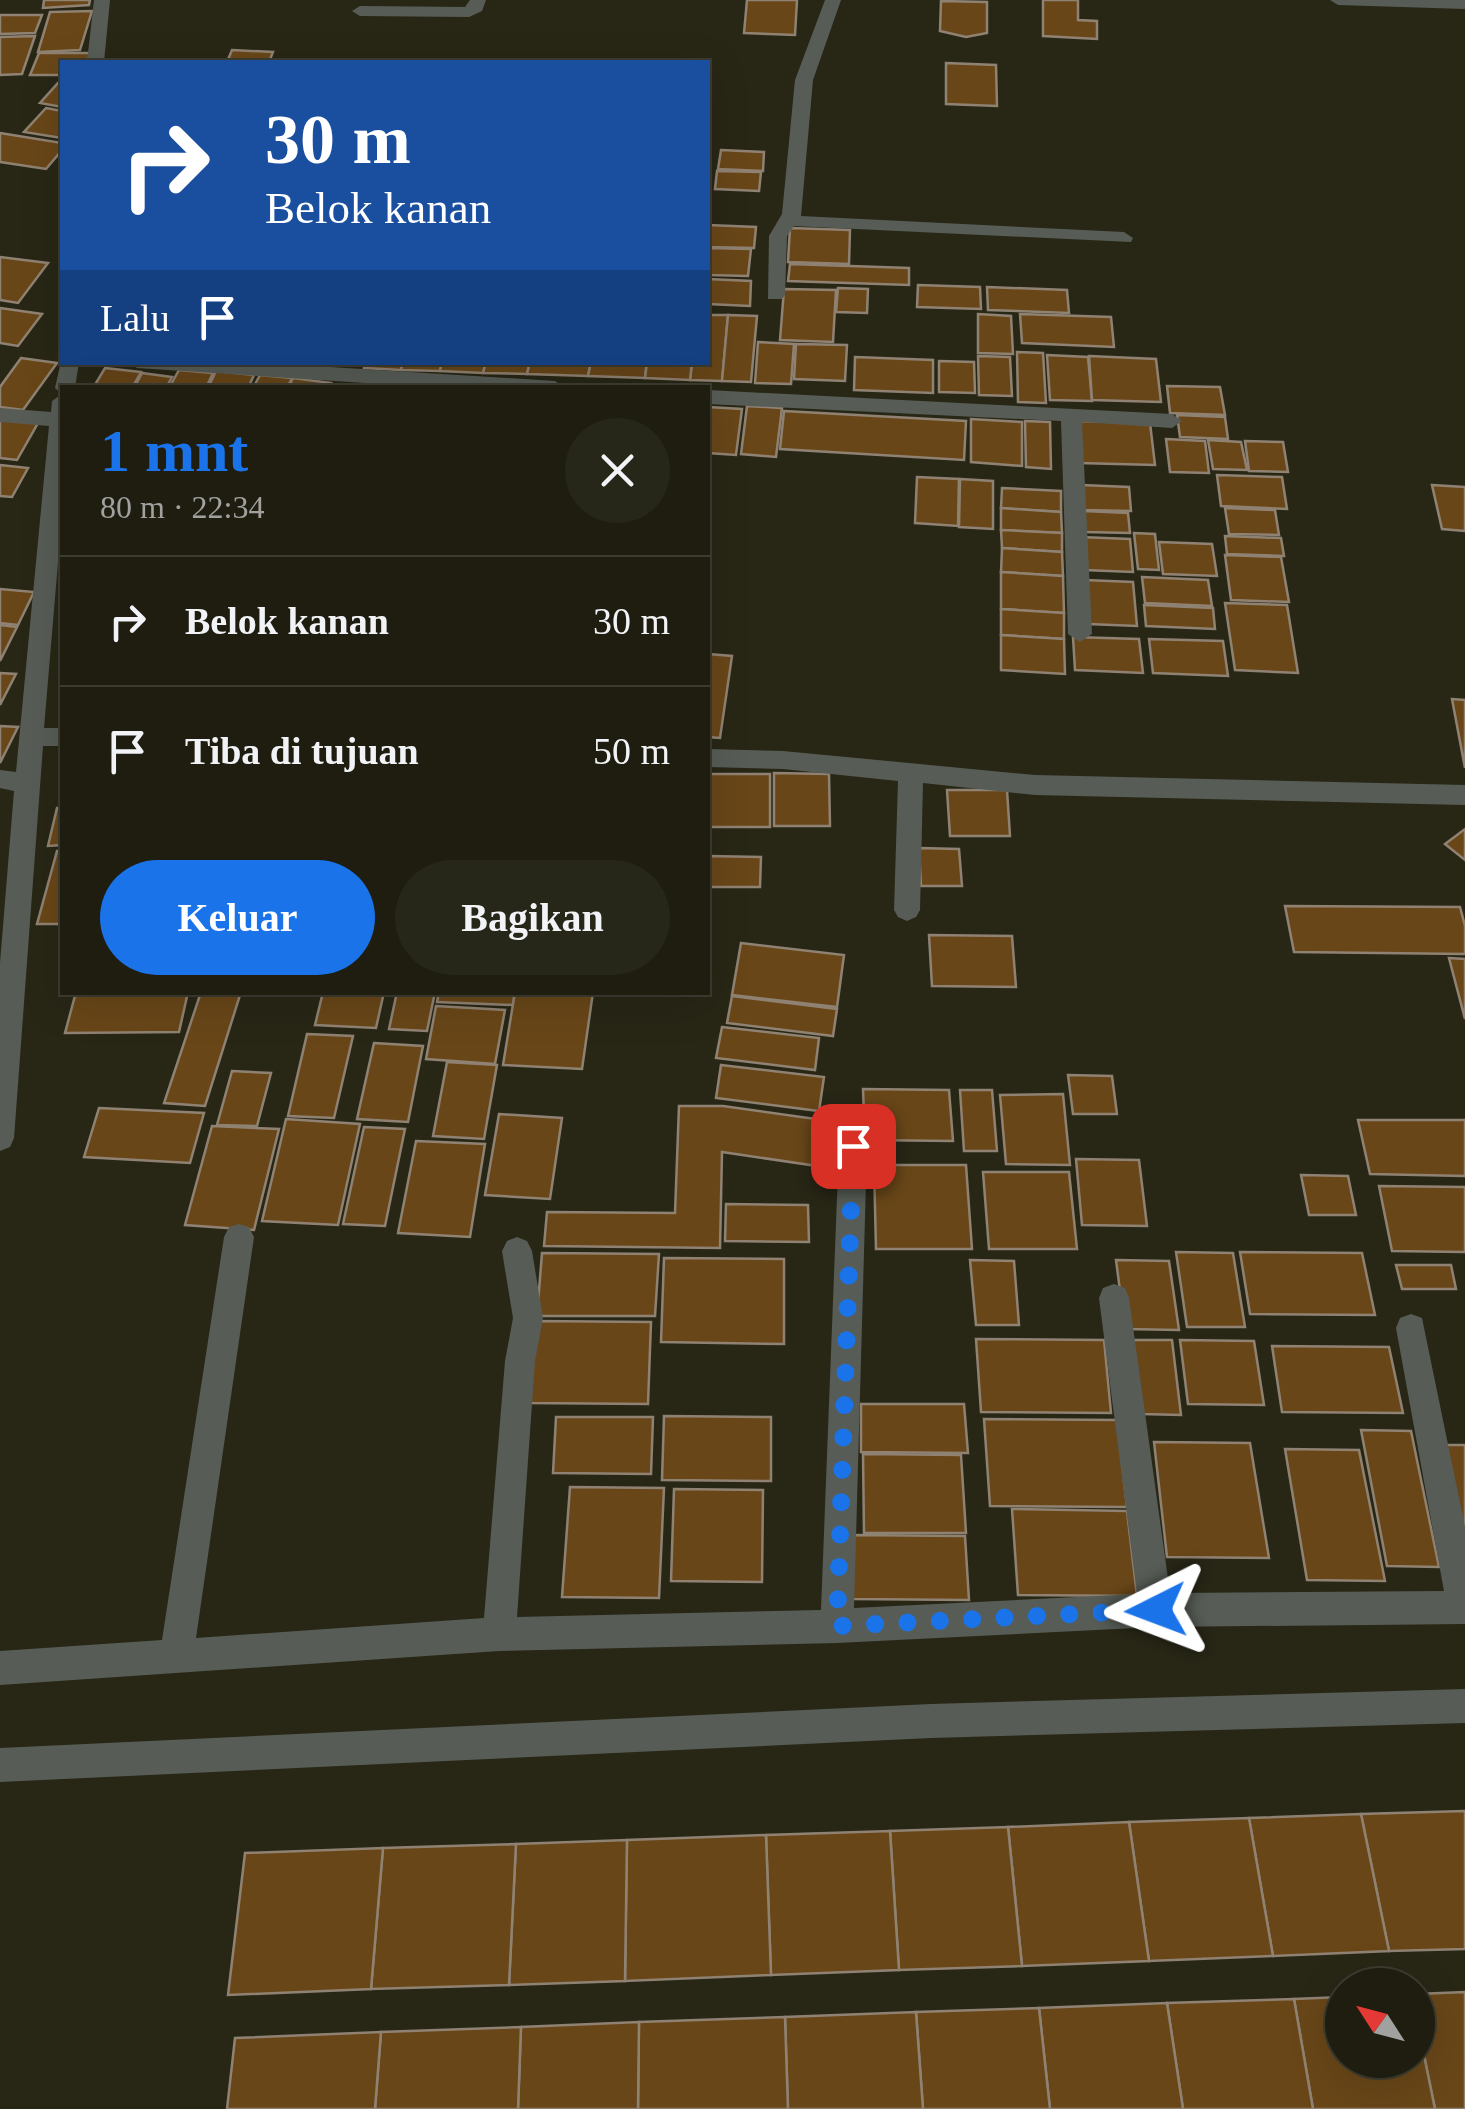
<!DOCTYPE html>
<html lang="id">
<meta charset="utf-8">
<style>
:root{--surface:#1e1d10;--page:#262619;--text:#f1f3f6;--muted:#a1a29f;--line:#3c3b30;--accent:#1a73e8}
body{margin:0;font-family:Georgia,serif;background:var(--page);color:var(--text);height:100vh;display:flex;flex-direction:column;font-size:38px;white-space:nowrap}
*{box-sizing:border-box;margin:0}
p{font-size:32px;color:var(--muted)}
.icon{flex:none;width:55px;height:55px;fill:none;stroke:currentColor;stroke-width:2;stroke-linecap:round;stroke-linejoin:round}
.map{position:relative;flex:1;overflow:hidden}
.panel{position:absolute;left:60px;top:385px;width:650px;height:610px;display:flex;flex-direction:column;background:var(--surface);border-radius:0px;box-shadow:0 10px 40px #0002,0 0 0 2px var(--line)}
.panel>*{flex:none}
.guide{position:absolute;left:60px;top:60px;width:650px;height:305px;border-radius:0px;box-shadow:0 10px 40px #0002,0 0 0 2px var(--line);background:#1a4fa0;color:#fff;overflow:hidden}
.needle{width:65px;rotate:306deg}
.tools{position:absolute;left:1325px;top:1968px;display:grid;gap:20px}
.tools a{display:grid;place-items:center;width:110px;height:110px;border-radius:50%;background:var(--surface);box-shadow:0 10px 40px #0002,0 0 0 2px var(--line);font-size:50px}
.pin{position:absolute;display:grid;place-items:center;width:85px;height:85px;color:#fff;margin:-42px;border-radius:20px;box-shadow:0 5px 15px #0006}
.me{position:absolute;width:110px;margin:-55px;rotate:267deg;stroke-linejoin:round;filter:drop-shadow(0 0 8px #0008)}
.turn{display:flex;align-items:center;gap:35px;height:210px;padding:0 40px;font-size:45px}
.turn .icon{width:130px;height:130px;stroke-width:2.5}
.turn b{display:block;font-size:70px;line-height:85px}
.then{display:flex;align-items:center;height:95px;padding:0 40px;background:#0003;gap:20px;font-size:38px}
.round{display:grid;place-items:center;flex:none;width:105px;height:105px;border-radius:52px;background:var(--page)}
.overview{display:flex;align-items:center;justify-content:space-between;height:170px;padding:0 40px}
h1{font-size:60px;font-weight:700;line-height:75px;color:var(--accent)}
.action{display:flex;gap:20px;margin-top:auto;padding:20px 40px}
.action a{flex:1;height:115px;border-radius:60px;background:var(--accent);color:#fff;font-size:40px;font-weight:700;line-height:115px;text-align:center}
.action a+a{background:var(--page);color:var(--text)}
ul{padding:0;list-style:none}
li{display:flex;align-items:center;gap:30px;height:130px;padding:0 40px;border-top:2px solid var(--line)}
li div{flex:1}
li b{display:block;font-size:38px}
li em{font-style:normal}
.map>svg:first-child{display:block}
.building{fill:#684618;stroke:#908272;stroke-width:2.5}
.lines{fill:none;stroke-linecap:round;stroke-linejoin:round}
.minor{fill:#575d56;fill-rule:evenodd}
.route{stroke:#1a73e8;stroke-width:18;stroke-dasharray:0 32.4}
</style>
<div class="map">
<svg width="1465" height="2109" viewBox="0 0 1465 2109">
<rect width="100%" height="100%" fill="#282716"/>
<g class="building">
<polygon points="44,0 90,0 89,5 43,8"/>
<polygon points="747,0 797,0 795,35 744,33"/>
<polygon points="1043,0 1078,0 1078,20 1097,21 1097,39 1043,36"/>
<polygon points="941,1 987,2 987,33 966,37 940,31"/>
<polygon points="92,11 80,50 38,52 50,12"/>
<polygon points="0,15 42,15 35,33 0,34"/>
<polygon points="35,36 22,74 0,75 0,37"/>
<polygon points="232,50 273,52 269,62 227,62"/>
<polygon points="39,53 91,53 87,62 62,62 62,75 30,75"/>
<polygon points="946,63 996,65 997,106 946,104"/>
<polygon points="58,83 62,84 62,107 40,103"/>
<polygon points="46,108 62,111 62,138 24,132"/>
<polygon points="0,133 62,143 62,150 46,169 0,162"/>
<polygon points="721,150 764,152 763,171 718,169"/>
<polygon points="717,171 761,172 759,191 715,189"/>
<polygon points="708,225 756,227 754,248 708,247"/>
<polygon points="790,228 850,230 849,264 788,262"/>
<polygon points="708,248 751,249 748,276 708,275"/>
<polygon points="0,257 48,263 18,303 0,300"/>
<polygon points="790,264 909,268 909,285 788,281"/>
<polygon points="708,279 751,281 750,306 708,304"/>
<polygon points="918,285 980,287 981,309 917,307"/>
<polygon points="987,287 1067,290 1069,313 988,310"/>
<polygon points="838,288 868,289 867,313 836,312"/>
<polygon points="784,289 836,290 833,342 780,340"/>
<polygon points="0,308 42,314 18,346 0,343"/>
<polygon points="978,314 1011,316 1013,354 978,353"/>
<polygon points="1020,314 1111,317 1114,347 1022,343"/>
<polygon points="708,315 728,315 722,381 690,380 692,362 708,362"/>
<polygon points="728,315 757,316 751,382 722,381"/>
<polygon points="758,342 794,344 791,384 755,383"/>
<polygon points="796,344 847,345 845,381 794,379"/>
<polygon points="1017,352 1043,353 1046,403 1018,402"/>
<polygon points="1047,355 1088,357 1092,401 1050,400"/>
<polygon points="978,356 1010,357 1012,396 979,395"/>
<polygon points="1089,356 1156,359 1161,402 1092,400"/>
<polygon points="855,357 933,360 933,393 854,390"/>
<polygon points="21,358 57,363 23,410 0,407 0,387"/>
<polygon points="939,361 974,362 975,393 939,392"/>
<polygon points="365,362 403,362 401,370 364,368"/>
<polygon points="403,362 442,362 440,371 401,370"/>
<polygon points="442,362 486,362 483,373 440,371"/>
<polygon points="486,362 530,362 527,374 483,373"/>
<polygon points="530,362 591,362 588,376 527,374"/>
<polygon points="591,362 647,362 645,378 588,376"/>
<polygon points="647,362 692,362 690,380 645,378"/>
<polygon points="105,368 141,372 132,388 93,388"/>
<polygon points="179,370 213,373 206,388 169,388"/>
<polygon points="216,371 254,375 248,388 208,388"/>
<polygon points="142,373 172,377 166,388 134,388"/>
<polygon points="260,375 292,378 287,388 253,388"/>
<polygon points="293,378 331,383 329,388 288,388"/>
<polygon points="1167,386 1220,387 1225,415 1170,413"/>
<polygon points="747,406 782,408 776,457 741,454"/>
<polygon points="708,407 742,409 736,455 708,453"/>
<polygon points="784,411 966,421 964,460 780,449"/>
<polygon points="1177,415 1225,417 1228,439 1180,437"/>
<polygon points="971,419 1022,422 1022,466 971,462"/>
<polygon points="0,420 38,423 17,460 0,458"/>
<polygon points="1025,421 1050,422 1051,469 1026,467"/>
<polygon points="1076,421 1150,423 1155,465 1079,463"/>
<polygon points="1166,439 1205,441 1209,473 1170,472"/>
<polygon points="1208,440 1241,442 1247,470 1213,469"/>
<polygon points="1245,441 1283,442 1288,472 1249,471"/>
<polygon points="0,465 28,468 12,497 0,496"/>
<polygon points="1217,475 1282,477 1287,509 1221,506"/>
<polygon points="917,477 959,479 958,526 915,523"/>
<polygon points="960,479 993,481 993,529 959,527"/>
<polygon points="1081,485 1129,487 1131,511 1083,510"/>
<polygon points="1432,485 1465,487 1465,531 1442,529"/>
<polygon points="1002,488 1061,491 1061,512 1001,508"/>
<polygon points="1001,508 1061,512 1062,533 1001,530"/>
<polygon points="1225,508 1275,510 1279,535 1229,534"/>
<polygon points="1084,511 1128,513 1130,533 1085,532"/>
<polygon points="1001,530 1062,533 1062,552 1002,548"/>
<polygon points="1134,533 1155,534 1159,570 1138,569"/>
<polygon points="1225,536 1281,538 1284,556 1227,554"/>
<polygon points="1080,537 1130,539 1133,572 1084,570"/>
<polygon points="1159,542 1212,544 1217,576 1163,574"/>
<polygon points="1002,548 1062,552 1063,576 1001,572"/>
<polygon points="1225,555 1281,557 1289,602 1231,600"/>
<polygon points="1001,572 1063,576 1064,613 1001,609"/>
<polygon points="1142,577 1208,580 1212,606 1145,603"/>
<polygon points="1085,580 1133,582 1137,626 1088,624"/>
<polygon points="0,589 34,592 18,625 0,623"/>
<polygon points="1225,603 1287,605 1298,673 1235,670"/>
<polygon points="1144,605 1213,608 1215,629 1146,626"/>
<polygon points="1001,609 1064,613 1064,639 1001,635"/>
<polygon points="0,625 17,627 0,661"/>
<polygon points="1001,635 1064,639 1065,674 1001,670"/>
<polygon points="1073,637 1139,639 1143,673 1075,670"/>
<polygon points="1149,639 1223,641 1228,676 1153,673"/>
<polygon points="708,654 732,656 720,738 708,737"/>
<polygon points="0,673 16,674 0,705"/>
<polygon points="1452,699 1465,700 1465,768"/>
<polygon points="0,726 18,727 0,763"/>
<polygon points="774,773 829,774 830,826 774,826"/>
<polygon points="710,774 770,774 770,827 708,827"/>
<polygon points="947,790 1007,790 1010,836 950,836"/>
<polygon points="57,808 62,808 62,845 48,846"/>
<polygon points="1465,829 1465,860 1445,844"/>
<polygon points="919,848 959,849 962,886 921,886"/>
<polygon points="57,851 62,851 62,924 37,924"/>
<polygon points="708,856 761,857 760,887 708,887"/>
<polygon points="1285,906 1460,907 1465,926 1465,954 1294,952"/>
<polygon points="929,935 1012,936 1016,987 932,986"/>
<polygon points="741,943 844,955 837,1007 732,995"/>
<polygon points="1449,958 1465,959 1465,1019"/>
<polygon points="76,992 188,992 179,1032 65,1033"/>
<polygon points="201,992 241,992 205,1106 164,1103"/>
<polygon points="323,992 384,992 376,1028 315,1025"/>
<polygon points="397,992 435,992 427,1031 389,1029"/>
<polygon points="439,992 515,992 513,1005 437,1002"/>
<polygon points="515,992 593,992 582,1069 503,1065"/>
<polygon points="732,996 837,1009 833,1036 727,1023"/>
<polygon points="436,1006 505,1010 495,1064 426,1059"/>
<polygon points="722,1027 819,1038 815,1070 716,1058"/>
<polygon points="307,1034 353,1036 334,1118 288,1116"/>
<polygon points="374,1043 423,1046 408,1122 357,1119"/>
<polygon points="447,1062 497,1065 484,1139 433,1136"/>
<polygon points="721,1065 824,1077 819,1111 716,1098"/>
<polygon points="232,1071 271,1073 257,1126 217,1125"/>
<polygon points="1068,1075 1112,1076 1117,1114 1073,1114"/>
<polygon points="863,1089 949,1090 953,1141 865,1140"/>
<polygon points="960,1090 992,1090 997,1151 964,1151"/>
<polygon points="1063,1094 1070,1165 1006,1164 1000,1095"/>
<polygon points="679,1106 723,1106 830,1121 824,1167 722,1152 720,1248 544,1246 547,1212 675,1213"/>
<polygon points="99,1108 204,1113 190,1163 84,1157"/>
<polygon points="499,1114 562,1118 550,1199 485,1195"/>
<polygon points="286,1119 360,1124 338,1225 262,1221"/>
<polygon points="1358,1120 1465,1120 1465,1176 1370,1174"/>
<polygon points="212,1126 279,1129 254,1230 185,1225"/>
<polygon points="364,1127 405,1129 385,1226 343,1224"/>
<polygon points="416,1141 485,1144 470,1237 398,1233"/>
<polygon points="1076,1159 1139,1160 1147,1226 1082,1225"/>
<polygon points="874,1165 966,1165 972,1249 876,1249"/>
<polygon points="983,1172 1069,1172 1077,1249 989,1249"/>
<polygon points="1301,1175 1348,1176 1356,1215 1309,1215"/>
<polygon points="1379,1186 1465,1187 1465,1252 1392,1251"/>
<polygon points="726,1204 808,1205 809,1242 725,1241"/>
<polygon points="1176,1252 1233,1253 1245,1327 1187,1327"/>
<polygon points="1240,1252 1362,1253 1375,1315 1250,1314"/>
<polygon points="542,1253 659,1254 655,1316 537,1316"/>
<polygon points="664,1258 784,1259 784,1344 661,1342"/>
<polygon points="970,1260 1014,1261 1019,1325 976,1325"/>
<polygon points="1116,1260 1169,1261 1179,1330 1125,1329"/>
<polygon points="1396,1265 1451,1265 1456,1289 1402,1289"/>
<polygon points="534,1321 651,1322 648,1404 527,1403"/>
<polygon points="976,1339 1104,1340 1111,1413 981,1412"/>
<polygon points="1133,1340 1172,1340 1181,1415 1142,1414"/>
<polygon points="1180,1340 1254,1341 1264,1405 1188,1404"/>
<polygon points="1272,1346 1389,1347 1403,1413 1282,1412"/>
<polygon points="861,1404 964,1404 968,1453 861,1452"/>
<polygon points="664,1416 771,1417 771,1481 662,1480"/>
<polygon points="556,1417 653,1417 651,1474 553,1473"/>
<polygon points="984,1419 1117,1420 1127,1507 990,1506"/>
<polygon points="1361,1430 1411,1431 1439,1567 1387,1566"/>
<polygon points="1154,1442 1250,1443 1269,1558 1167,1557"/>
<polygon points="1442,1445 1465,1445 1465,1549"/>
<polygon points="1285,1449 1359,1450 1385,1581 1307,1580"/>
<polygon points="863,1454 961,1455 966,1533 864,1533"/>
<polygon points="570,1487 664,1488 659,1598 562,1597"/>
<polygon points="674,1489 763,1490 762,1582 671,1581"/>
<polygon points="1012,1509 1127,1511 1137,1596 1018,1595"/>
<polygon points="851,1535 965,1536 969,1600 852,1599"/>
<polygon points="1465,1811 1465,1949 1389,1951 1361,1814"/>
<polygon points="1361,1814 1389,1951 1273,1956 1249,1818"/>
<polygon points="1249,1818 1273,1956 1149,1961 1129,1822"/>
<polygon points="1129,1822 1149,1961 1022,1966 1008,1827"/>
<polygon points="1008,1827 1022,1966 899,1970 890,1831"/>
<polygon points="890,1831 899,1970 771,1975 766,1835"/>
<polygon points="766,1835 771,1975 625,1981 627,1840"/>
<polygon points="627,1840 625,1981 509,1985 516,1844"/>
<polygon points="516,1844 509,1985 371,1989 383,1848"/>
<polygon points="383,1848 371,1989 228,1995 245,1853"/>
<polygon points="1465,1992 1465,2109 1435,2109 1418,2026 1418,1994"/>
<polygon points="1342,1997 1342,2060 1418,2060 1418,2026 1435,2109 1313,2109 1294,1999"/>
<polygon points="1294,1999 1313,2109 1183,2109 1167,2003"/>
<polygon points="1167,2003 1183,2109 1050,2109 1039,2008"/>
<polygon points="1039,2008 1050,2109 923,2109 916,2012"/>
<polygon points="916,2012 923,2109 788,2109 785,2017"/>
<polygon points="785,2017 788,2109 638,2109 639,2022"/>
<polygon points="639,2022 638,2109 518,2109 521,2027"/>
<polygon points="521,2027 518,2109 375,2109 381,2032"/>
<polygon points="381,2032 375,2109 227,2109 235,2038"/>
</g>
<g class="lines">
<g class="minor">
<polygon points="94,0 110,0 104,62 87,62"/>
<polygon points="470,0 486,0 482,11 469,17 360,16 352,11 360,6 465,7"/>
<polygon points="825,0 841,0 813,80 801,216 1124,232 1133,238 1131,242 794,226 787,236 785,295 782,299 768,299 769,236 782,214 795,80"/>
<polygon points="1330,0 1465,0 1465,9 1338,5"/>
<polygon points="62,357 62,362 79,362 75,388 62,388 62,394 55,388"/>
<polygon points="127,362 249,362 555,381 565,388 442,388 137,368"/>
<polygon points="708,390 1172,414 1182,421 1172,428 1082,422 1092,634 1080,642 1068,634 1061,421 708,404"/>
<polygon points="62,394 62,515 44,728 62,728 62,746 43,746 14,1138 10,1147 0,1151 0,963 14,791 0,788 0,770 16,772 49,426 0,422 0,408 51,412 52,401"/>
<polygon points="708,749 783,751 1035,775 1465,785 1465,805 1035,795 923,783 920,910 916,917 907,921 898,917 894,910 898,781 783,769 708,767"/>
<polygon points="853,1133 863,1137 867,1146 854,1608 1137,1594 1099,1298 1103,1288 1114,1284 1125,1288 1129,1298 1170,1593 1444,1591 1396,1328 1400,1318 1411,1314 1422,1318 1465,1527 1465,1624 1156,1627 837,1643 499,1651 0,1685 0,1651 162,1640 224,1237 229,1227 239,1224 249,1227 254,1237 196,1638 484,1618 505,1361 513,1318 502,1251 507,1241 517,1237 527,1241 532,1251 543,1318 535,1361 517,1617 821,1610 839,1146 843,1137"/>
<polygon points="1465,1689 1465,1723 931,1738 0,1782 0,1748 931,1704"/>
</g>
</g>
<g class="lines">
<polyline class="route" points="853,1146 837,1626 1156,1610"/>
</g>
</svg>
<div class="tools">
<a><svg class="needle" viewBox="-14 -14 28 28"><path d="M0-13l5 13h-10z" fill="#e53935"/><path d="M0 13l5-13h-10z" fill="#a1a29f"/></svg></a>
</div>
<div class="pin" style="left:853px;top:1146px;background:#d93025"><svg class="icon" aria-label="arrive" viewBox="0 0 24 24"><path d="M6 21V4h12l-3 4 3 4H6"/></svg></div>
<svg class="me" style="left:1156px;top:1610px" viewBox="-20 -20 40 40"><path d="M0-17L14 15 0 8-14 15z" fill="#1a73e8" stroke="#fff" stroke-width="4"/></svg>
<div class="guide">
<div class="turn"><svg class="icon" aria-label="right" viewBox="0 0 24 24"><path d="M7 20v-9h11M14 6l5 5-5 5"/></svg><div><b>30 m</b>Belok kanan</div></div>
<div class="then">Lalu<svg class="icon" aria-label="arrive" viewBox="0 0 24 24"><path d="M6 21V4h12l-3 4 3 4H6"/></svg></div>
</div>
<section class="panel">
<div class="overview"><div><h1>1 mnt</h1><p>80 m · 22:34</p></div><a class="round"><svg class="icon" aria-label="close" viewBox="0 0 24 24"><path d="M6 6l12 12M18 6L6 18"/></svg></a></div>
<ul>
<li><svg class="icon" aria-label="right" viewBox="0 0 24 24"><path d="M7 20v-9h11M14 6l5 5-5 5"/></svg><div><b>Belok kanan</b></div><em>30 m</em></li>
<li><svg class="icon" aria-label="arrive" viewBox="0 0 24 24"><path d="M6 21V4h12l-3 4 3 4H6"/></svg><div><b>Tiba di tujuan</b></div><em>50 m</em></li>
</ul>
<div class="action"><a>Keluar</a><a>Bagikan</a></div>
</section>
</div>
